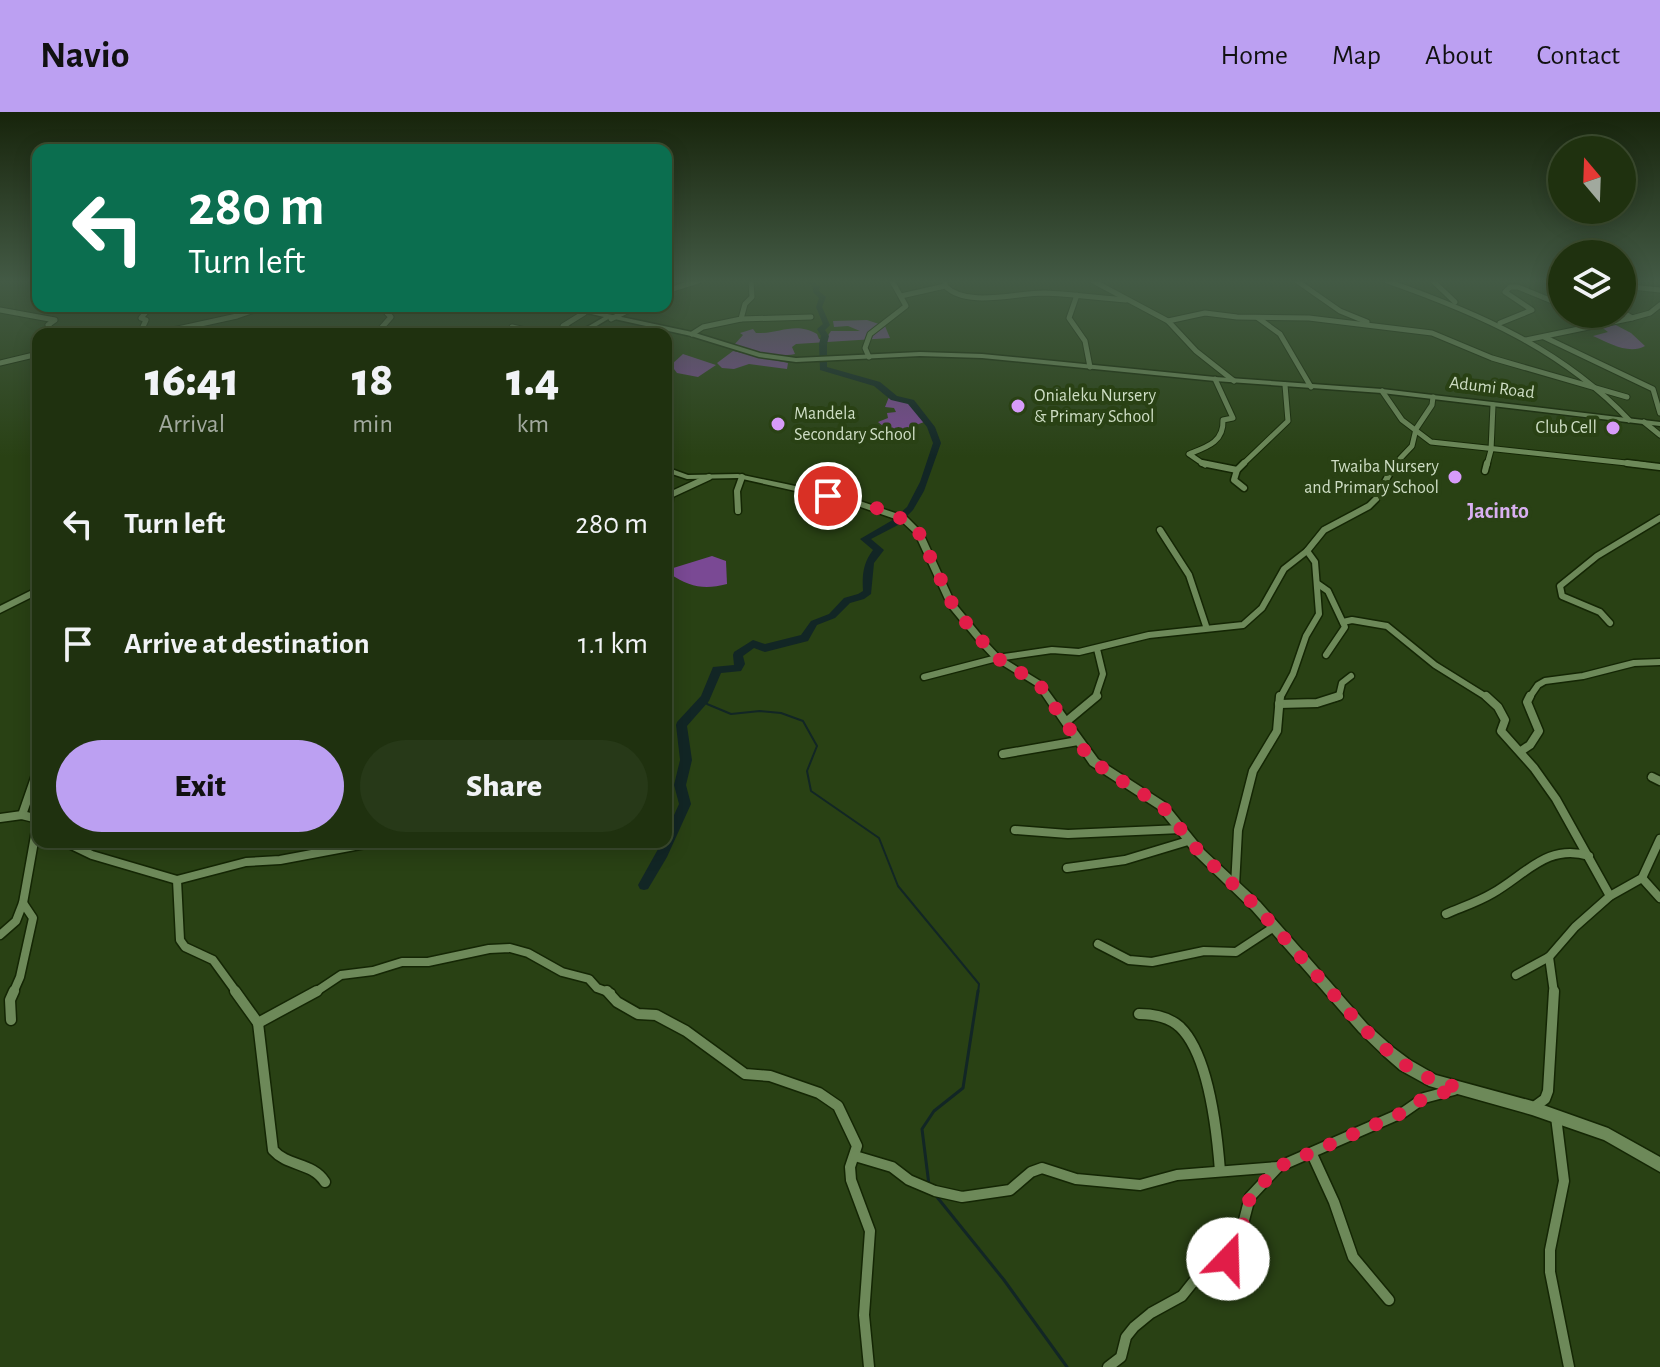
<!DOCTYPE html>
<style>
:root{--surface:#1f310f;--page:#273918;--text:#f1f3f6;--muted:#a1a99e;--line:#3c4c2f;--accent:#bca0f2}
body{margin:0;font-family:"Alegreya Sans",sans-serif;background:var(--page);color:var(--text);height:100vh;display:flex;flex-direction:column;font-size:30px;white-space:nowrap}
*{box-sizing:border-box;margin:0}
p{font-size:26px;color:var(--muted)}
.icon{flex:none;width:44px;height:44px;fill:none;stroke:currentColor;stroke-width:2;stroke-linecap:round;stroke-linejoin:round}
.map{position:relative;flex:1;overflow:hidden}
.side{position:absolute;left:32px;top:216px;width:640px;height:520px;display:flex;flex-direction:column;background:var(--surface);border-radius:16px;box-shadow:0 4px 20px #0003,0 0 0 2px var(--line)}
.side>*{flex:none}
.top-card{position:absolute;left:32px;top:32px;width:640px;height:168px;border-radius:16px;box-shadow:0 4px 20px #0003,0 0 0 2px var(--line);background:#0b6e4f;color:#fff;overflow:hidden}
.needle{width:52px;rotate:341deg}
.tools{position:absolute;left:1548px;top:24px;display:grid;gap:16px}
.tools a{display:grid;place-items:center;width:88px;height:88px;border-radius:50%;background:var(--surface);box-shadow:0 4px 20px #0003,0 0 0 2px var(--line);font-size:40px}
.pin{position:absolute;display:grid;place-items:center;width:68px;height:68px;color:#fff;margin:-34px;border:4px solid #fff;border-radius:50%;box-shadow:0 2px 8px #0007}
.me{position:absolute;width:88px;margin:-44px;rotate:21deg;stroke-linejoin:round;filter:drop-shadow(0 0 6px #0008)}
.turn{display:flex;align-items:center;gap:28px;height:168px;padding:0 24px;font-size:36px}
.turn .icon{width:104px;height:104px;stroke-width:2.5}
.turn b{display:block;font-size:56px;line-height:68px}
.eta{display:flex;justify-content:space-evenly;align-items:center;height:136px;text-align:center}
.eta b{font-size:48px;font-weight:800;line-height:56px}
.action{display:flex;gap:16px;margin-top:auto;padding:16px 24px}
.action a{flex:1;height:92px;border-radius:48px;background:var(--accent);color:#111;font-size:32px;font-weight:800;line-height:92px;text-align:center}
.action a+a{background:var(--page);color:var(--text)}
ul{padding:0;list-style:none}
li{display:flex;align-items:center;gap:24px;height:120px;padding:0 24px}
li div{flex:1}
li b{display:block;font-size:30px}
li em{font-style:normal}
header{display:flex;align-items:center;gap:48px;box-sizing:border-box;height:112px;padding:0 40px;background:var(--accent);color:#111}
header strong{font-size:38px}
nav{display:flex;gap:44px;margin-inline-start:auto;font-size:28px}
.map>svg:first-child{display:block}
.green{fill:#794b91}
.forest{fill:#7a4994}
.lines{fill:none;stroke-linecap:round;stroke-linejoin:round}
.stream-far1{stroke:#122625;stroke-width:2}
.stream{stroke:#122625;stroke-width:3}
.river{fill:#122625;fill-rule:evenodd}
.street-far3-casing{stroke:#142604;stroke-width:7}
.street-far2-casing{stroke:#142604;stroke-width:9}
.street-far1-casing{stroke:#142604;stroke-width:11}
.street-casing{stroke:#142604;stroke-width:13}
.secondary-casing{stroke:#142604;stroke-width:3}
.street-far3{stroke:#6d8959;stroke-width:5}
.street-far2{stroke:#6d8959;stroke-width:6}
.street-far1{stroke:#6d8959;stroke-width:8}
.street{stroke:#6d8959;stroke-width:10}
.secondary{fill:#6d8959;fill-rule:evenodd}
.route{stroke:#e11d48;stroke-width:14;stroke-dasharray:0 25.2}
.poi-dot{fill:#d79bf9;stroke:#294114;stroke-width:3}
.labels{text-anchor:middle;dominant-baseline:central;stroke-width:8;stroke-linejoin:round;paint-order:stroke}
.far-street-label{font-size:18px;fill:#ceddc4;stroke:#294114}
.far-poi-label{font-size:18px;fill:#ceddc4;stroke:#294114;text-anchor:start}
.far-quarter-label{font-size:22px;font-weight:bold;fill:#d9b0f1;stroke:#294114}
</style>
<header>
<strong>Navio</strong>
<nav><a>Home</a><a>Map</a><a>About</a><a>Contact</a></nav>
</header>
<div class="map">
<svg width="1660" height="1255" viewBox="0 0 1660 1255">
<rect width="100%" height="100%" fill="#294114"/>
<path class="green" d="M1612 211 1631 221 1645 234C1629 243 1609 231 1593 224L1608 220 1600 214Z"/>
<g class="forest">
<path d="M867 208 885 214 890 226 796 232 792 235 795 242C773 246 755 241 734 233L743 223 740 221 753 217 756 221C779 222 795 209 817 222L819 227 825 228 831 219H860L848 214 834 215 833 209Z"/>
<polygon points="733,239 788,251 787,257 749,252 734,257 722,256 717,251"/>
<polygon points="683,242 716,253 698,265 677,261 671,253"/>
<polygon points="889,285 909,291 924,310 893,322 878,310 888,306 887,301 896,300 894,296 885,295"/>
<path d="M712 444 726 449 727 472C704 478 690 475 670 462V457Z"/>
</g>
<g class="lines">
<g class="stream-far1">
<polyline points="1541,169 1562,185"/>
<polyline points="705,586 707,592 731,602 760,599 781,601 803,609 817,634 807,659 811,679 879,726 898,774 979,872 978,881"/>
</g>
<g class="stream">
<polyline points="929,1073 922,1017 934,999 963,976 978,879"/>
<polyline points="937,1085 1004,1168 1067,1255"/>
</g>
<path class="river" d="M807 169H814L820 175 819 179 826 185 822 195 830 213 825 218 829 224 827 232V255L880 270 897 284 914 288 935 315 941 331 924 379 913 398 898 413 871 427 884 438 874 451 871 482 864 487 850 491 835 506 817 513 808 529 765 540 754 536 743 544 745 552 741 559 721 561 709 589 687 614 692 648 686 673 691 692 667 745 648 777 644 778 640 777 638 773 662 730H666V721L679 692 674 673 680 648 676 613 677 610 701 584 713 555 734 553 733 543 734 540 753 528 765 532 801 523 811 509 829 502 844 486 858 482 863 479C862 463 863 451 873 438L860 427 891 409 907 395 920 370 933 331 927 315 908 292 891 288 874 274 820 258 819 232 821 224 817 217 823 212 816 195 819 186 813 180V175Z"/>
<g class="street-far3-casing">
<g id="street-far3">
<polyline points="1093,169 1168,209"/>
<polyline points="1297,169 1340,199 1367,210"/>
<path d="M1387 169C1478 201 1562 237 1629 308"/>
<polyline points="1433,169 1455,190"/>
<polyline points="1557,169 1558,176 1562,176"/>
<polyline points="1623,169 1632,175 1660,178"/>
<path d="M945 174C967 196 1015 181 1044 181 1071 182 1099 186 1126 188"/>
<polyline points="666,179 698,169"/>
<polyline points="1077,183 1069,206 1085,229 1090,255"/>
<polyline points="901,184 945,174 945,170"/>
<polyline points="151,194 141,206 146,208 141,219 154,222"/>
<polyline points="0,198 55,208 48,213 51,217 46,222"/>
<polyline points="1622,200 1632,206 1650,201 1660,193"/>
<polyline points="1581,202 1604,212"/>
<polyline points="1258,206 1280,222 1311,275"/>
<polyline points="611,207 637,194"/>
<polyline points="741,207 811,205"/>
<polyline points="1500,211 1532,198 1505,180 1510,175 1518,175 1562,193"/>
<polyline points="512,215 543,222"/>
<polyline points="580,221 563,214 584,201"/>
<polyline points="155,222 237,204 266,194"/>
<polyline points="376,222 391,205 387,201 392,194"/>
<polyline points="640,222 643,219"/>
<polyline points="692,222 703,215 741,207 745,192 752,185 751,169"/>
<polyline points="1544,225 1653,277 1660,301"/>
<polyline points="1526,228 1632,206"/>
<polyline points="869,245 865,236 870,222 906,194 892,169"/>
<polyline points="0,251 38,242"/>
<polyline points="1234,269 1196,239 1168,209 1205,201 1237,205 1309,206 1432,221 1492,246 1627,285"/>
<polyline points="1382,279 1402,308 1431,330 1645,353"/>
<polyline points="1644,310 1660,323"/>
<path d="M1205 353 1189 342C1207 335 1224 330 1223 308L1233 306 1215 267"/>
<polyline points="1242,353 1288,309 1285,273"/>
<polyline points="1394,353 1412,334 1416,317 1432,293 1433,285"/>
<polyline points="1487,353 1491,338 1493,293"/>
</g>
</g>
<g class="street-far2-casing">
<g id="street-far2">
<polyline points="1202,351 1237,358"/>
<polyline points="1244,351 1237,358 1234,368 1244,376"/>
<polyline points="1627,351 1660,355"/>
<polyline points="1485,359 1487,351"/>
<polyline points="668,384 709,365"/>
<polyline points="738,399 737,379 742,365"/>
<polyline points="1160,418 1189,463 1206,514"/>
<polyline points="666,440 670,384"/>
<polyline points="666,455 666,465"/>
<polyline points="1318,472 1328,479 1345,515 1326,543"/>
<polyline points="1343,510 1352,508 1387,514 1435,553 1488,586"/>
<polyline points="1610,511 1600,500 1562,484 1560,474 1597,444 1660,406"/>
<polyline points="924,565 997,546 1052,538 1079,540 1149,523 1243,513 1262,496 1284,457 1307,439 1324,418 1369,394 1376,387 1395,351"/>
<polyline points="1095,586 1103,562 1097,537"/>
<polyline points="1280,586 1293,562 1306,524 1319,502 1315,450 1307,439"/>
<polyline points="1335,586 1339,584 1342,571 1351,564"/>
<polyline points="1529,586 1538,573 1545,569 1583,564 1634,551 1660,550"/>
</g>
</g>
<g class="street-far1-casing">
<g id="street-far1">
<polyline points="1486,584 1498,595 1505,608 1501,619 1534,656 1556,687 1610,784"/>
<polyline points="1279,592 1317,591 1339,584"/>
<polyline points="1067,609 1097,584"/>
<polyline points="1521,639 1530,633 1539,619 1527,590 1530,584"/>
<polyline points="1003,642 1078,629"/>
<polyline points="1652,665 1660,669"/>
<polyline points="22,703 38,657"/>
<polyline points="0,706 22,703 38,707"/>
<polyline points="1015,718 1068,722 1181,717"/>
<polyline points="65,730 92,743 177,768 246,750 280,748 376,730"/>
<polyline points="1067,756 1125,748 1188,729"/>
<polyline points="1642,766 1660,786"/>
<polyline points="177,768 180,828 185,835 213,848 237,881"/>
<polyline points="1235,774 1238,718 1253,659 1277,619 1280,584"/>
<path d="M1446 802C1462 795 1478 790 1493 781 1526 762 1548 731 1589 744"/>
<polyline points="0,823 16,809 23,791 38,707"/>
<polyline points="1098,832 1129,848 1152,850 1204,839 1236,840 1274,815"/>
<polyline points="1549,845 1554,881"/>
<polyline points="1516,863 1549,845 1575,815 1610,784 1642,766 1660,727"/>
<polyline points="13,881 20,865 33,806 23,791"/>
<polyline points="314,881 341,863 373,859 402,850 428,850 489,837 510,836 528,841 562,860 589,867 597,876 611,881"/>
</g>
</g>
<g class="street-casing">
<g id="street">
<polyline points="235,879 258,911 317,879"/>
<polyline points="607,879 617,890 638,902 656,903 686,919 745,962 770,964 819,981 838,994 857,1034 850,1055 851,1068 870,1119 864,1203 869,1255"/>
<path d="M1139 902C1154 902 1169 905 1180 915 1209 943 1217 1020 1220 1059"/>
<polyline points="11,908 10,888 14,879"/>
<path d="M258 911 273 1038C288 1055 312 1050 325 1070"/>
<polyline points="1534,995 1545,987 1548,979 1554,879"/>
<polyline points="1556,1005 1564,1069 1550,1138 1550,1160 1569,1255"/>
<polyline points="1312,1042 1334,1090 1353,1145 1389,1188"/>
<polyline points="855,1044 892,1055 909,1068 935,1079 962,1085 1010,1078 1031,1060 1042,1056 1076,1067 1140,1073 1177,1063 1278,1055 1404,1000 1424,986 1454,978"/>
<polyline points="1108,1255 1121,1245 1126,1225 1134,1215 1151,1201 1182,1184 1202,1159 1228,1147 1236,1139 1250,1085 1278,1055"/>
</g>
</g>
<g class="secondary-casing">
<g id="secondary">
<polygon points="558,194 570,194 692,220 760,241 796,246 920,240 982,242 1215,265 1382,277 1660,310 1660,314 1382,281 1215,269 982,246 920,244 796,250 759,245 691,224 610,206 583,222 575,222 604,205"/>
<polygon points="666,355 688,363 738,362 786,372 854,387 907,405 923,421 955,491 987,530 1000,544 1042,570 1098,647 1166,691 1204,738 1260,790 1367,912 1394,936 1410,948 1436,963 1532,989 1608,1016 1660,1045 1660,1060 1604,1028 1532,1003 1429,974 1400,958 1384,944 1359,920 1252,798 1196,744 1158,697 1090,653 1036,574 994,548 981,534 948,494 915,422 901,409 849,391 738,366 687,367 666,360"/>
<polygon points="38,475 38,482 0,501 0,494"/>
</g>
</g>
<use href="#street-far3" class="street-far3"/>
<use href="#street-far2" class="street-far2"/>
<use href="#street-far1" class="street-far1"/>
<use href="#street" class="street"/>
<use href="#secondary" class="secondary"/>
</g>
<linearGradient id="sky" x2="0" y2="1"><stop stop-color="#17240b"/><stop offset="0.49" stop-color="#435a45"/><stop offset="1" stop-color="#435a45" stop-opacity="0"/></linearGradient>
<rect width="1660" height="345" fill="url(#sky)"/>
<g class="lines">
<path class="route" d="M828 384C857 391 899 397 919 421L955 498 997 546 1039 572 1088 644 1106 659 1162 694 1200 741 1256 794 1363 916 1389 940 1405 953 1434 969 1460 976 1424 986 1404 1000 1278 1055 1250 1085 1236 1139 1228 1147"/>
</g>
<g class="poi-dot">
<circle cx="1018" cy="294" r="8"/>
<circle cx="778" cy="312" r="8"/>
<circle cx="1613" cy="316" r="8"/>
<circle cx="1455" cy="365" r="8"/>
</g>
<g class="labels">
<g class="far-street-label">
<text transform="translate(1492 276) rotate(7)">Adumi Road</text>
</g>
<g class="far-poi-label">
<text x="1034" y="284">Onialeku Nursery<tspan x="1034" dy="21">&amp; Primary School</tspan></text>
<text x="794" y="302">Mandela<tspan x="794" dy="21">Secondary School</tspan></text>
<text x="1597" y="316" text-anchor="end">Club Cell</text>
<text x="1439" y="355" text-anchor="end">Twaiba Nursery<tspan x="1439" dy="21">and Primary School</tspan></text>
</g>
<g class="far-quarter-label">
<text x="1498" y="399">Jacinto</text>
</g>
</g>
</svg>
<div class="tools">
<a><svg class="needle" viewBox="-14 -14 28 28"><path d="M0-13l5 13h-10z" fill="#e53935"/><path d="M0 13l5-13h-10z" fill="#a1a99e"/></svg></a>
<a><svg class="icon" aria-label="layers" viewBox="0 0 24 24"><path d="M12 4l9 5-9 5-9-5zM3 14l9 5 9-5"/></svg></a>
</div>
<div class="pin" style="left:828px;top:384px;background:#d93025"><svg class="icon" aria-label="arrive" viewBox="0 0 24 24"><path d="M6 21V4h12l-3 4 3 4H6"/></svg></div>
<svg class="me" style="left:1228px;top:1147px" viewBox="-20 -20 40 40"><circle r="19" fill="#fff"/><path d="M0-13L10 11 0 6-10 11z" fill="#e11d48"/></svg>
<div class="top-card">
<div class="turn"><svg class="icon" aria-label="left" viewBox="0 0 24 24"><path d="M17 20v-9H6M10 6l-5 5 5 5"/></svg><div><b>280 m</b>Turn left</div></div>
</div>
<section class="side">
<div class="eta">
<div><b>16:41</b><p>Arrival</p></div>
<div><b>18</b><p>min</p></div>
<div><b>1.4</b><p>km</p></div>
</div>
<ul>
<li><svg class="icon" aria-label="left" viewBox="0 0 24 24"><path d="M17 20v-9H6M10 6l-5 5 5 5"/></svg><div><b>Turn left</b></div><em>280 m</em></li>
<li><svg class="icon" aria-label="arrive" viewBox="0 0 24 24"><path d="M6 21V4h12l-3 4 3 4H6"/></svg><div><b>Arrive at destination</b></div><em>1.1 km</em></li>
</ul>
<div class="action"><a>Exit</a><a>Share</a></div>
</section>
</div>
